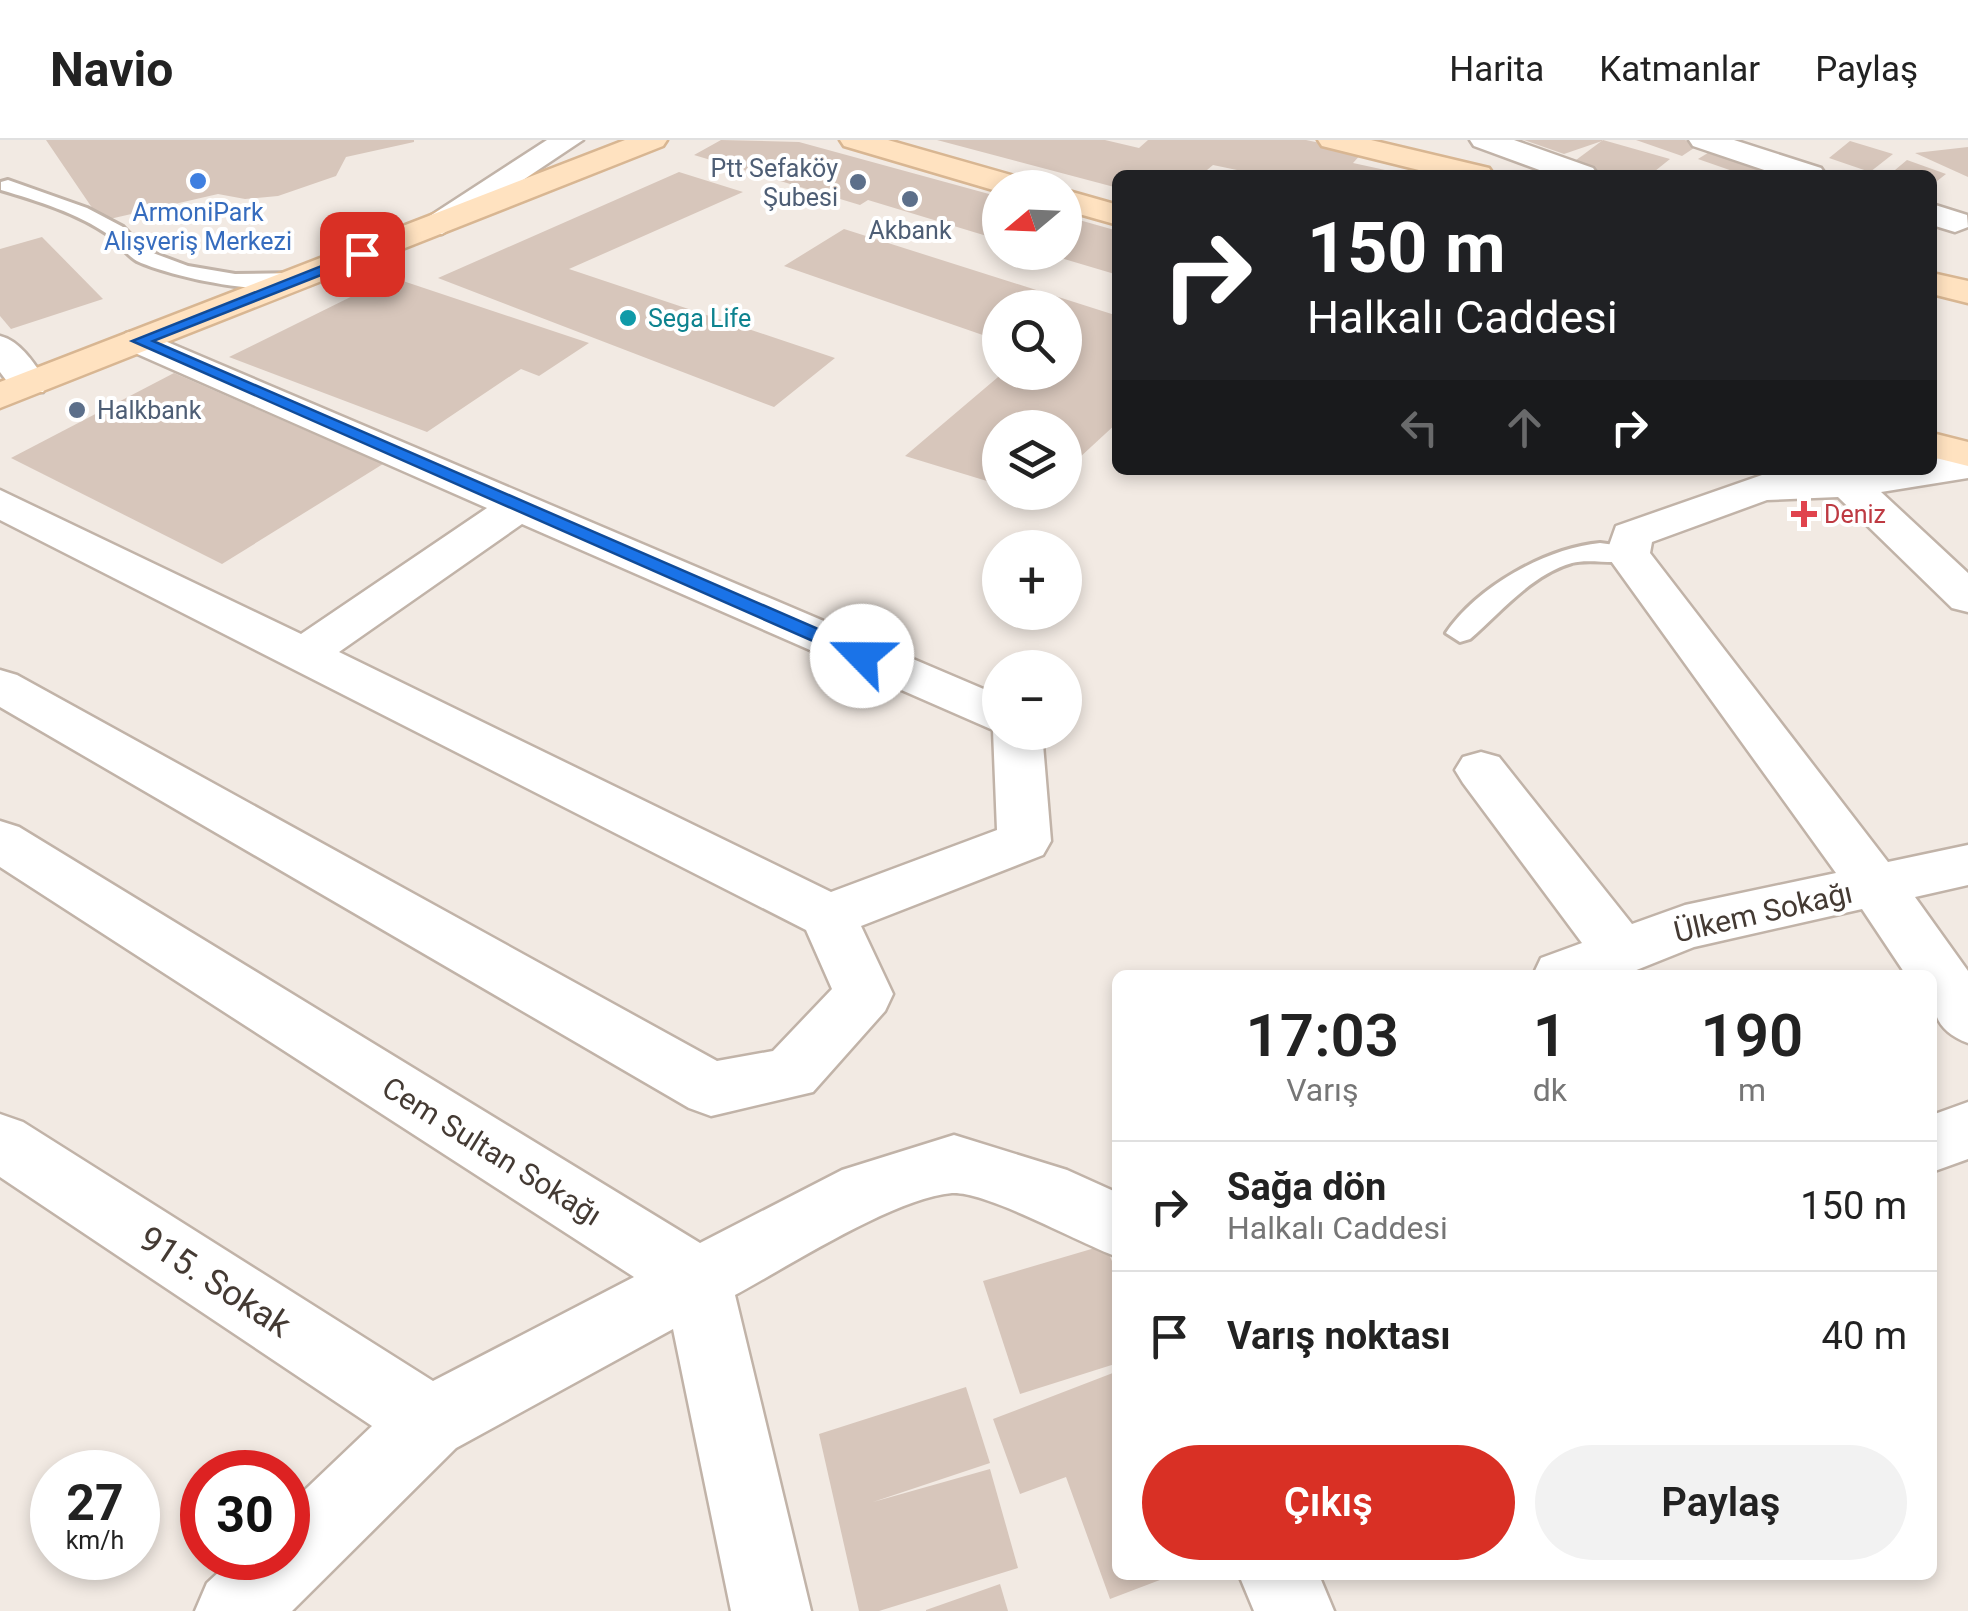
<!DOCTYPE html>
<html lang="tr">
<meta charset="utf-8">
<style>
:root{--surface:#fff;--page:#f2f2f2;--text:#222;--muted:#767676;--line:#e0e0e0;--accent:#d93025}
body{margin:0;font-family:Roboto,sans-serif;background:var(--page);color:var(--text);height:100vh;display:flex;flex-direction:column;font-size:38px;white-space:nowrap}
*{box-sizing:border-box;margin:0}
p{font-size:32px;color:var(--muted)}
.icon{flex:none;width:55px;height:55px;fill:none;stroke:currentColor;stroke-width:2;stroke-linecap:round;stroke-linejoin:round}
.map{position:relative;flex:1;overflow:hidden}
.sheet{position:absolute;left:1112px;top:830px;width:825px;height:610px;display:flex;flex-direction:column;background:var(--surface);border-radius:15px;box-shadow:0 5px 15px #0003}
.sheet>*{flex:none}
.guide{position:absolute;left:1112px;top:30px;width:825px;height:305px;border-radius:15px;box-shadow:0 5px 15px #0003;background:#202124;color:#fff;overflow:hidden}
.needle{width:65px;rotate:251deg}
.fabs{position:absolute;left:982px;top:30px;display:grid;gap:20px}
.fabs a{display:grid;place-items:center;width:100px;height:100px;border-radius:50%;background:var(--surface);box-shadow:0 5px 15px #0003;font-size:50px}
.speed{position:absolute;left:30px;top:1310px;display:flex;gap:20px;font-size:50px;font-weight:700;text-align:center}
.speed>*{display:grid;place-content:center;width:130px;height:130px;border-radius:50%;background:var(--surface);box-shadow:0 5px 15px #0003;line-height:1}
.speed small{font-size:25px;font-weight:400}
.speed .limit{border:15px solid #d22;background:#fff;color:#111}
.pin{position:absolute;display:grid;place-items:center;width:85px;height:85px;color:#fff;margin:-42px;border-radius:20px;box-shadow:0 5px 15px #0006}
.me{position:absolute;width:110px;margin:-55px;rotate:293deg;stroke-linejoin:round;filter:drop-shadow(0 0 8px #0008)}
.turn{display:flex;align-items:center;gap:35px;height:210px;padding:0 30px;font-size:45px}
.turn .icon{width:130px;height:130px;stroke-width:2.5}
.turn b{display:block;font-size:70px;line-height:85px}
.lanes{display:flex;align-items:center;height:95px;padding:0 30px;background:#0003;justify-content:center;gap:50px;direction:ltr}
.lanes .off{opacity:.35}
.eta{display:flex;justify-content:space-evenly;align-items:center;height:170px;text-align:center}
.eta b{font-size:60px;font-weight:600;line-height:70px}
.action{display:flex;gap:20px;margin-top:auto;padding:20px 30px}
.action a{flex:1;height:115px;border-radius:60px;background:var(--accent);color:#fff;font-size:40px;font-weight:600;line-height:115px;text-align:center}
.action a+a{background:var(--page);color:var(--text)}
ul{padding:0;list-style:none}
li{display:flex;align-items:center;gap:30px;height:130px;padding:0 30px;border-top:2px solid var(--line)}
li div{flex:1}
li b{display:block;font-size:38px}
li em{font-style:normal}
header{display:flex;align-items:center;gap:60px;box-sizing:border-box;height:140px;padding:0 50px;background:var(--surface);border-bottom:2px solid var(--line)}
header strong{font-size:48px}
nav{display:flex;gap:55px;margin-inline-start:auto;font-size:35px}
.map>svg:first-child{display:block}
.building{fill:#d7c6bb}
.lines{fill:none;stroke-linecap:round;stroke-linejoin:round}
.lane-casing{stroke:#c1b3a8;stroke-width:6}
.street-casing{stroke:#c1b3a8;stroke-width:5}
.secondary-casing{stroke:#d8b692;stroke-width:5}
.lane{fill:#fff;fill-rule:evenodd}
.street{fill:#fff;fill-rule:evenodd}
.secondary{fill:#ffe2c0;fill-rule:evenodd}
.route{fill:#1a73e8;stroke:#114b97;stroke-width:2.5}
.shop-dot{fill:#3f7fe0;stroke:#fff;stroke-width:4}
.service-dot{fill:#5c6f8a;stroke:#fff;stroke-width:4}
.culture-dot{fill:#0f9aa8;stroke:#fff;stroke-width:4}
.health-dot{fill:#e0444e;stroke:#fff;stroke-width:4}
.labels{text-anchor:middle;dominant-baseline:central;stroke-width:8;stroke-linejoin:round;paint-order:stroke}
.far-service-label{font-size:25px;fill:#4e5e75;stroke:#fff;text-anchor:end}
.far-shop-label{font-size:25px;fill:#366cbe;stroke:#fff}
.far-culture-label{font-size:25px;fill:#0d838f;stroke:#fff;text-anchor:start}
.far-health-label{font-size:25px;fill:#be3a42;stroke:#fff;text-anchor:start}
.street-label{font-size:30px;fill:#443a33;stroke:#fff}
.near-street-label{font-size:35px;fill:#443a33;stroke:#fff}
</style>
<header>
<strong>Navio</strong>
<nav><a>Harita</a><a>Katmanlar</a><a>Paylaş</a></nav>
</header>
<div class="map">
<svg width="1968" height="1471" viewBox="0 0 1968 1471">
<rect width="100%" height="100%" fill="#f2eae3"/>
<g class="building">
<polygon points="46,0 414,0 414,2 346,17 336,36 278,56 245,59 218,54 101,81"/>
<polygon points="721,0 799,2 1000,57 1000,100 868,60 860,65 694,15"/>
<polygon points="937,0 1105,0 1139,8 1148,0 1306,0 1363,12 1353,23 1399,33 1261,35 1213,25 1201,35 1118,35 1118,48"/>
<polygon points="1524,0 1602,0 1602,1 1564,14"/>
<polygon points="1603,0 1670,19 1650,35 1613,35 1572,23"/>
<polygon points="1636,0 1685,0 1697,6 1682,16"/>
<polygon points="1850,1 1893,14 1870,32 1829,18"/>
<polygon points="1968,7 1968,37 1915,13"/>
<polygon points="1711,11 1774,31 1744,35 1698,19"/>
<polygon points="1907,20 1946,34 1932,45 1932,35 1889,35"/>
<polygon points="679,32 743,52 569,129 835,218 774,267 438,138"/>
<polygon points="1065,76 1118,91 1118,135 1044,113 1065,112"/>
<polygon points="844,89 1118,176 1118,282 1065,331 1065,288 1000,288 1000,345 905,316 1004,232 1065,232 1065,168 1000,168 1000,201 784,126"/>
<polygon points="42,97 103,159 11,189 0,176 0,109"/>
<polygon points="391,137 589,203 539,236 521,229 427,292 229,217"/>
<polygon points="174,233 383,324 222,424 11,318"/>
<polygon points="1105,1105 1118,1135 1118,1223 1020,1254 983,1141"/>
<polygon points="1118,1231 1118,1435 1173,1435 1110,1459 1066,1337 1020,1354 993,1279"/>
<polygon points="966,1247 990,1323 873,1362 990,1329 1018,1428 879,1471 859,1471 819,1294"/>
<polygon points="1000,1444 1008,1471 926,1471 926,1470"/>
</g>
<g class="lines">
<g class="lane-casing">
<g id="lane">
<path d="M8 40 87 68 123 87 145 110 188 126 235 134 299 133 309 139C283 163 168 136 137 121 126 115 119 102 109 95 77 73 38 61 1 50V42Z"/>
<path d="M1600 403 1637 408 1641 414C1628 429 1592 417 1572 423 1532 434 1500 473 1470 499L1460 502 1446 493C1477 447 1546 408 1600 403Z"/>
</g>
</g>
<g class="street-casing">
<g id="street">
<polygon points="547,0 583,0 442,94 418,94 413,87"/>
<polygon points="1470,0 1514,0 1593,28 1598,35 1553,35 1474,6"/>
<polygon points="1689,0 1734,0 1821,28 1826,35 1779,35 1693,6"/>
<polygon points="1932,64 1967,75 1968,87 1955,92 1932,85"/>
<path d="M139 190 1000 556V592H1042L1051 701 1043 715 861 786 893 854 885 871 813 952 711 976 689 968 0 567V530L17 535 717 921 773 911 832 849 806 790 0 380V350L301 494 487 368 126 209 121 201 126 193ZM522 384 993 590 997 690 831 752 339 512Z"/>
<path d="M0 196C21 201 36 226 48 244L43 252H15L0 232Z"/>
<path d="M1968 314V338L1881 352 1968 433V472L1952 468 1838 357 1767 360 1652 402 1650 413 1888 722 1968 705V745L1915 757 1968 831V903C1933 890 1932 869 1932 835H1906L1862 769 1694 807 1624 835H1533L1541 818 1582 803 1463 643 1455 630 1463 617 1481 612 1499 617 1632 784 1685 765 1836 733 1606 414 1616 386 1762 335 1820 330H1932V319Z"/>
<path d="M0 681 19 687 700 1103 842 1030 954 995 1067 1030 1118 1053V1117C1081 1104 987 1051 952 1053 894 1058 789 1126 735 1155L811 1471H731L673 1189 456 1308 292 1471H195L207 1443 234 1418H288V1366L372 1286 0 1037V974L23 982 433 1241 634 1137 0 727Z"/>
<polygon points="1968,962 1968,1019 1932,1032 1932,975"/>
<polygon points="1239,1435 1319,1435 1334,1471 1254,1471"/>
</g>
</g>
<g class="secondary-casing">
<g id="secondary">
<polygon points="625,0 667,0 663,6 0,268 0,242"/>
<polygon points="840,0 888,0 1032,41 1037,48 1000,48 1000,52 844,6"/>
<polygon points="1318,0 1371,0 1489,28 1494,35 1439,35 1322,6"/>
<polygon points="1065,50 1118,65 1118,85 1065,70"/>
<polygon points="1932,133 1968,141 1968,163 1932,154"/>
<polygon points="1932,293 1968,302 1968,326 1932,317"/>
</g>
</g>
<use href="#lane" class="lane"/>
<use href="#street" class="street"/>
<use href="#secondary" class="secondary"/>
</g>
<polygon class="route" points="362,110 367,117 153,201 869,511 869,520 856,520 132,201"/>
<circle class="shop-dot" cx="198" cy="41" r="10"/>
<g class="service-dot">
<circle cx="858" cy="42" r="10"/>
<circle cx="910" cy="59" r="10"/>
<circle cx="77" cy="270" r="10"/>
</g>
<circle class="culture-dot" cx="628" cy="178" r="10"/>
<path class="health-dot" d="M1799 359h10v10h10v10h-10v10h-10v-10h-10v-10h10z"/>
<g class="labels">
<g class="far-service-label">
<text x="838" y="28">Ptt Sefaköy<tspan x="838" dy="29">Şubesi</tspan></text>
<text x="910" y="90" text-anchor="middle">Akbank</text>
<text x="97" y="270" text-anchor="start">Halkbank</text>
</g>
<g class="far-shop-label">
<text x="198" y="72">ArmoniPark<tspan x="198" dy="29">Alışveriş Merkezi</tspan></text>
</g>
<g class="far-culture-label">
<text x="648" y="178">Sega Life</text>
</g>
<g class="far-health-label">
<text x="1824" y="374">Deniz</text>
</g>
<g class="street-label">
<text transform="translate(1763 772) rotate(-13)">Ülkem Sokağı</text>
<text transform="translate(492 1011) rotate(32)">Cem Sultan Sokağı</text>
</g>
<g class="near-street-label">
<text transform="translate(215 1142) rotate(33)">915. Sokak</text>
</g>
</g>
</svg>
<div class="fabs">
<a><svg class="needle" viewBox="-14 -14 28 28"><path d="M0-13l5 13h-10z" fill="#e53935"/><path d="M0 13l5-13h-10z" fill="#767676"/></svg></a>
<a><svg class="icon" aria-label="search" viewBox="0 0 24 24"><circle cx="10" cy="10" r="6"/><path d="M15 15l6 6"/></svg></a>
<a><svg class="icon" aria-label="layers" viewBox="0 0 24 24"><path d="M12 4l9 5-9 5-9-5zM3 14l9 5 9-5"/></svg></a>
<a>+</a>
<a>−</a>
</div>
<div class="speed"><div>27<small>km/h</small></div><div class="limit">30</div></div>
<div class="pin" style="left:362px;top:114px;background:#d93025"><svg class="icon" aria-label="arrive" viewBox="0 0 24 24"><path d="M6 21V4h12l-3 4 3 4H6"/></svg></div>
<svg class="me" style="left:862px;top:516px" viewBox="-20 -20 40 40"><circle r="19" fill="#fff"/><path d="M0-13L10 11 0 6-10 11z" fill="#1a73e8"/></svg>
<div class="guide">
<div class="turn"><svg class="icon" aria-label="right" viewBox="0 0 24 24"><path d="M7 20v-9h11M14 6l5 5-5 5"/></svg><div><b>150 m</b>Halkalı Caddesi</div></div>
<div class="lanes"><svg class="icon off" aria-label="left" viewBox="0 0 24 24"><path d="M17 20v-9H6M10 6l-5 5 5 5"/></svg><svg class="icon off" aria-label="ahead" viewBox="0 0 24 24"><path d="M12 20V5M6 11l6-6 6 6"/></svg><svg class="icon" aria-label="right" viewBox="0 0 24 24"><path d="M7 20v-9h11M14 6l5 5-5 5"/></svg></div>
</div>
<section class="sheet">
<div class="eta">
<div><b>17:03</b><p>Varış</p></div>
<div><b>1</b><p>dk</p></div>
<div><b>190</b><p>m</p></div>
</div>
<ul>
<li><svg class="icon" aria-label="right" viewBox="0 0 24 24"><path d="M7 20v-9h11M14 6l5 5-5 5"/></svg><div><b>Sağa dön</b><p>Halkalı Caddesi</p></div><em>150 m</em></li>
<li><svg class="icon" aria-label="arrive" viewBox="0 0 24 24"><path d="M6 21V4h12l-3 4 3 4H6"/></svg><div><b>Varış noktası</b></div><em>40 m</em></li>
</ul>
<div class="action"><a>Çıkış</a><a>Paylaş</a></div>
</section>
</div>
